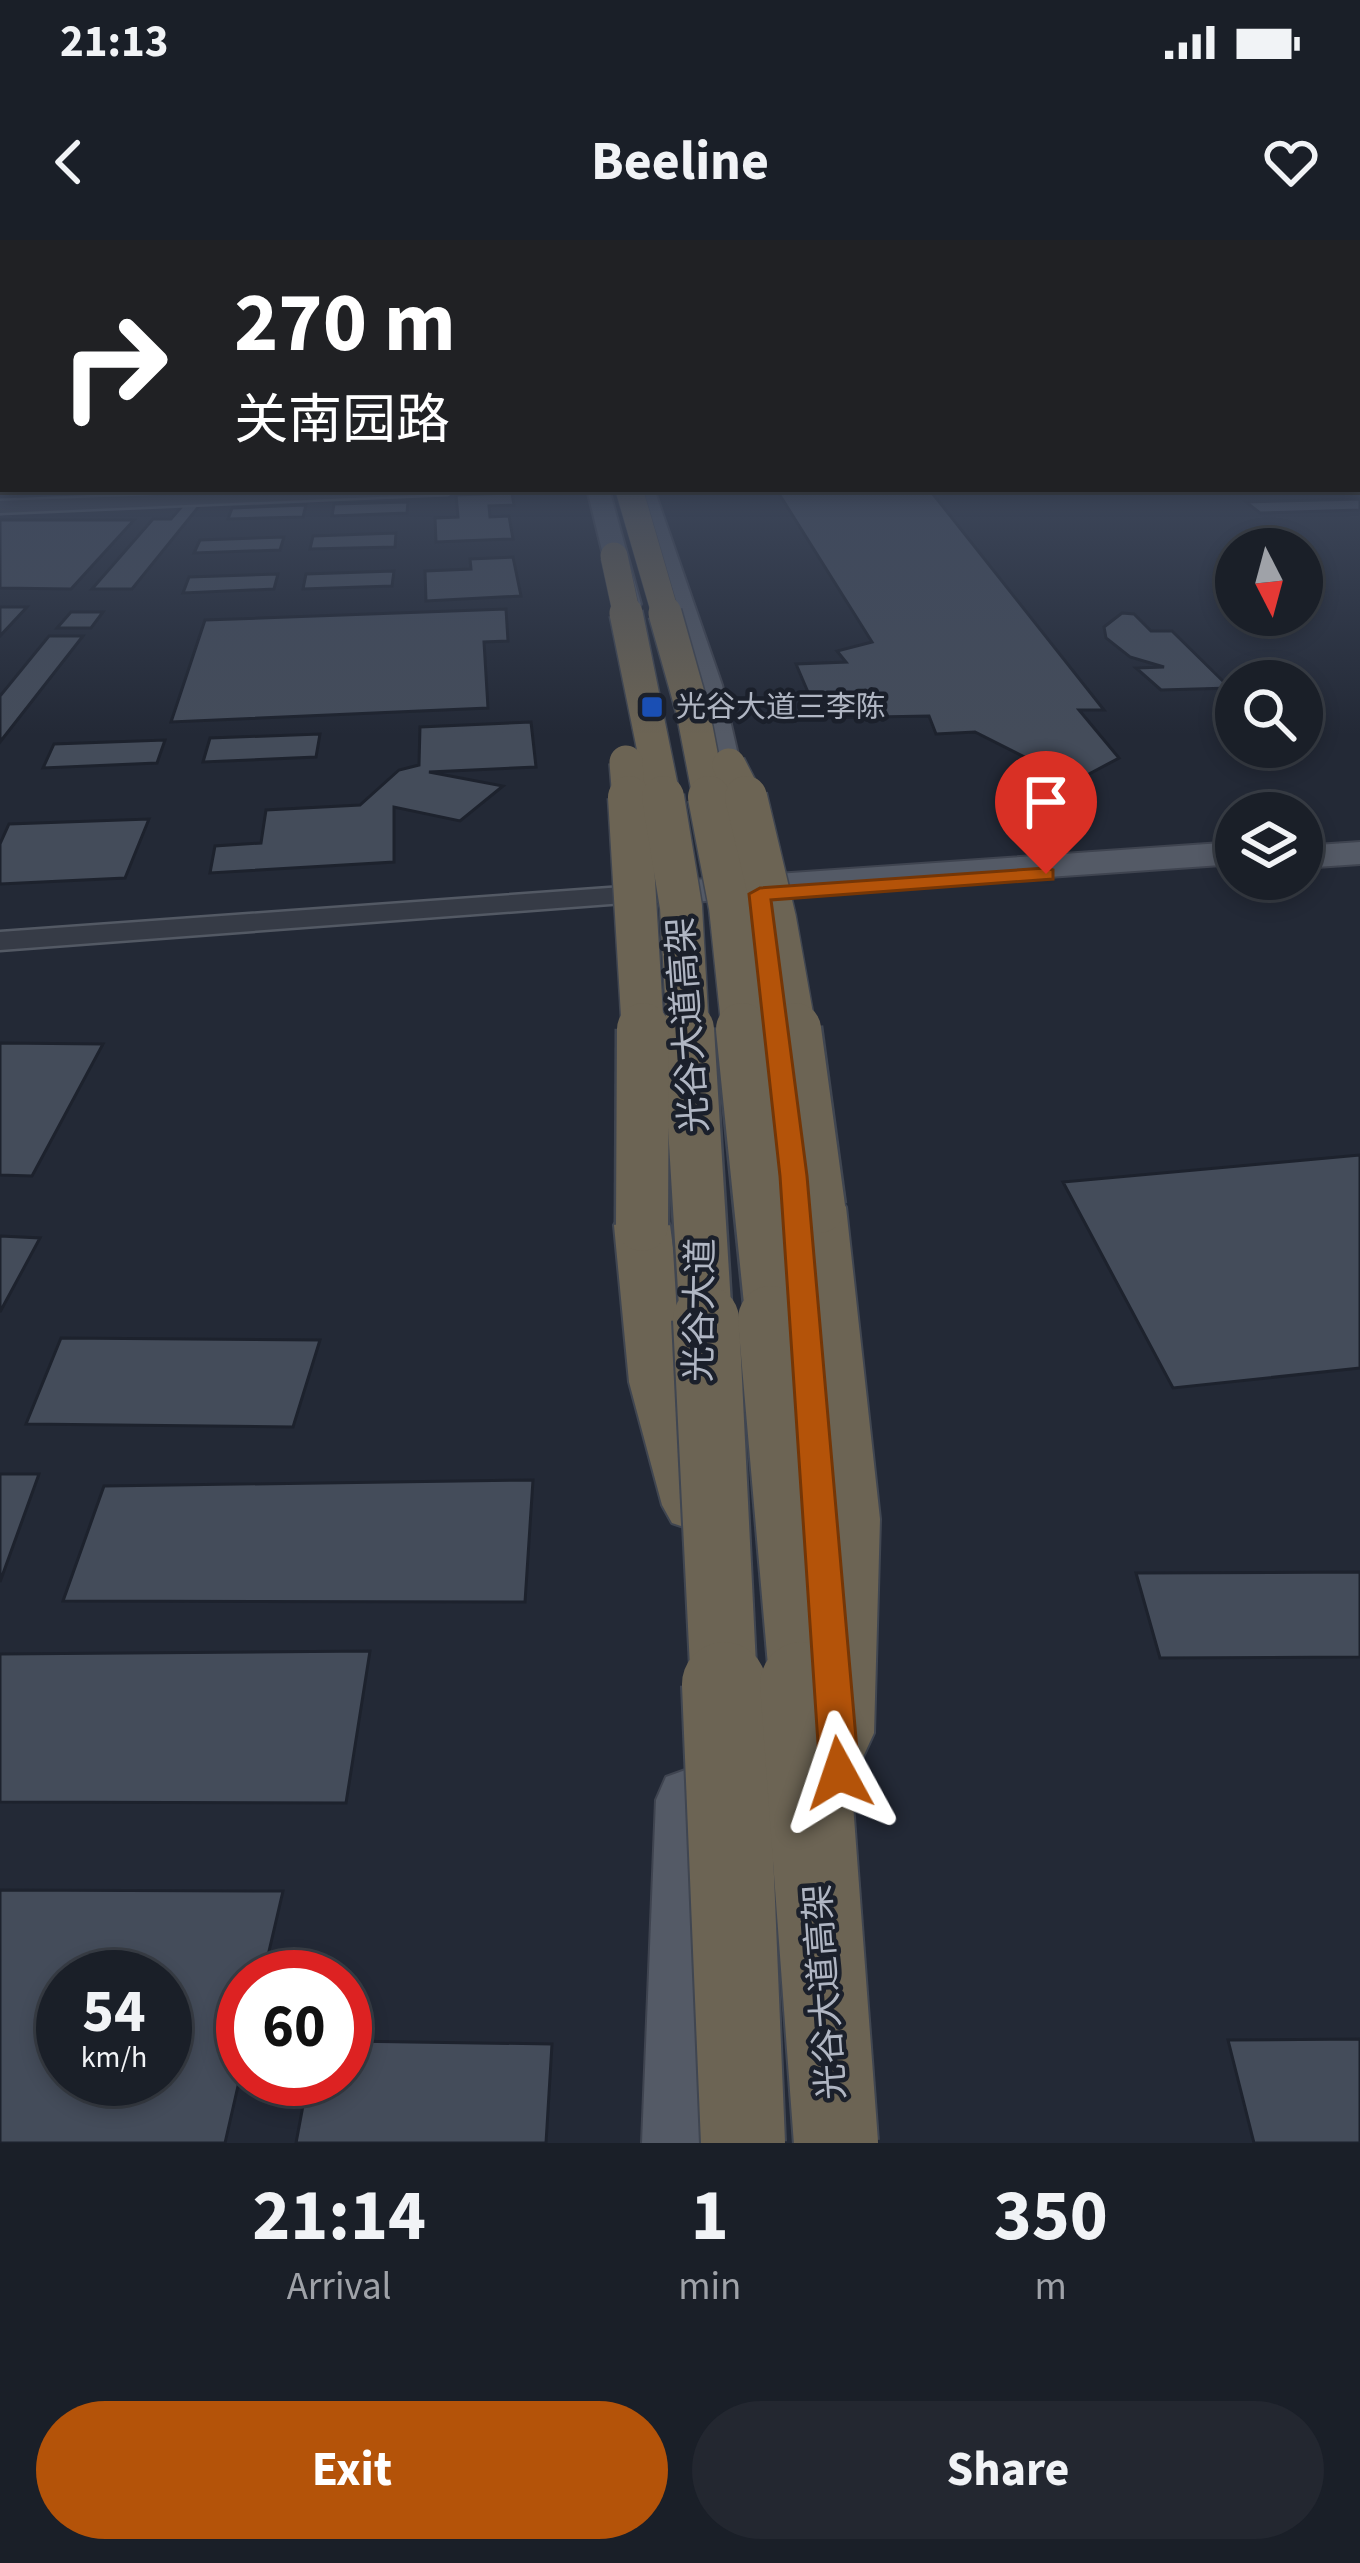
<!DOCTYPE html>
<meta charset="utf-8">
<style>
:root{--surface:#1a1f28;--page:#232730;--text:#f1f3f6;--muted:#9fa2a8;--line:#383d45;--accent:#b45309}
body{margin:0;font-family:"Source Sans 3","Noto Sans SC",sans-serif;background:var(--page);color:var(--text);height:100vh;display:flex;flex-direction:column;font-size:45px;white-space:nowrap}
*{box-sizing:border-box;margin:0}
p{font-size:39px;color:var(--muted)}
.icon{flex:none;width:66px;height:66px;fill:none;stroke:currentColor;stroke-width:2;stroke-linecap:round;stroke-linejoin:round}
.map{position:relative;height:1903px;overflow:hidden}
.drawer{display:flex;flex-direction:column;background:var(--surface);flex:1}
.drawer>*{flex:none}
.top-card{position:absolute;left:0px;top:0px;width:1362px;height:252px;box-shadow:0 6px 18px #0003,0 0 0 3px var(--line);background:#202124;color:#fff;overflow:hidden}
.needle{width:78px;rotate:174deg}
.buttons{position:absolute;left:1215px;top:288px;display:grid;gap:24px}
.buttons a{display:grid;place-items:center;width:108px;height:108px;border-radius:50%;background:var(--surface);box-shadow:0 6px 18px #0003,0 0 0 3px var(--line);font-size:60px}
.speed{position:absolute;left:36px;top:1710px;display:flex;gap:24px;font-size:60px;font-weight:700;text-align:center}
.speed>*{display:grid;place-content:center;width:156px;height:156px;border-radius:50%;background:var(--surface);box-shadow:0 6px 18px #0003,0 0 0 3px var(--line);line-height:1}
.speed small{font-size:30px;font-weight:400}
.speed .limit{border:18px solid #d22;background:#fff;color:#111}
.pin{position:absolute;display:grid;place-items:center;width:102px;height:102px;color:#fff;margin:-123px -51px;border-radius:50% 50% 50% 0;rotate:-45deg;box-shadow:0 0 12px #0007}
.pin .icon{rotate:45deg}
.me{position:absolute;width:132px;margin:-66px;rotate:355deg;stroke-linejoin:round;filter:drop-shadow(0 0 9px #0008)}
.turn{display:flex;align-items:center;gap:42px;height:252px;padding:0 36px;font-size:54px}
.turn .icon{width:156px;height:156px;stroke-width:2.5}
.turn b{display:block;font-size:84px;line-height:102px}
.eta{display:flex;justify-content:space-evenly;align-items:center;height:204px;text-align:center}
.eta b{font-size:72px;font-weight:700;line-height:84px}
.button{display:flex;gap:24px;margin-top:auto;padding:24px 36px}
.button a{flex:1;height:138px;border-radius:72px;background:var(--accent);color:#fff;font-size:48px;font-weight:700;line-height:138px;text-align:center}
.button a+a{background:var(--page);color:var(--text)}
.status{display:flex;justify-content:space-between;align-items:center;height:84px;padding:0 60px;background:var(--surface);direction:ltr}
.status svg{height:33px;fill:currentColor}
header{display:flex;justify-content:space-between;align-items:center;height:156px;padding:0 36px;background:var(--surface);font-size:54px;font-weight:700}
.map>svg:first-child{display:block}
.building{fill:#444c5a;stroke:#1d222d;stroke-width:3;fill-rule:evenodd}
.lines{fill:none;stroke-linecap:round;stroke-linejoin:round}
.minor-casing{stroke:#535964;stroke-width:5}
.major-casing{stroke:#3f4450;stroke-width:4}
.highway-casing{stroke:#404651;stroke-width:4}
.minor{fill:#363b46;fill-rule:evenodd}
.major{fill:#545a66;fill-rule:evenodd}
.highway{fill:#6c6454;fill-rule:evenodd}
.highway-bridge-far5-casing{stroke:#404651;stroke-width:28;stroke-linecap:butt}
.highway-bridge-far4-casing{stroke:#404651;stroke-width:36;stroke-linecap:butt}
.highway-bridge-far3-casing{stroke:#404651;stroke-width:45;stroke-linecap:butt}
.highway-bridge-far2-casing{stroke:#404651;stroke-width:57;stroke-linecap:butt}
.highway-bridge-far1-casing{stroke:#404651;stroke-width:70;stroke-linecap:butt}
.highway-bridge-casing{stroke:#404651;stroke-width:88;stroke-linecap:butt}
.highway-bridge-far5{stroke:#6c6454;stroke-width:27}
.highway-bridge-far4{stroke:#6c6454;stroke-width:33}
.highway-bridge-far3{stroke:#6c6454;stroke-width:42}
.highway-bridge-far2{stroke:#6c6454;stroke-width:52}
.highway-bridge-far1{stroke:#6c6454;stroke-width:66}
.highway-bridge{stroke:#6c6454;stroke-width:84}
.route{fill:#b45309;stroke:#753606;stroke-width:3}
.transit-dot{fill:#1a4fb4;stroke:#1b202b;stroke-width:4.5}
.labels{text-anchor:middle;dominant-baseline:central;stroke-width:9;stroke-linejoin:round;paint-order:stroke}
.far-poi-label{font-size:30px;fill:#b0b6c3;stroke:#1b202b;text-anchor:start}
.street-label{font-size:36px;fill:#b0b6c3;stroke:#1b202b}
</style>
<div class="status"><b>21:13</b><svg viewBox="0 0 49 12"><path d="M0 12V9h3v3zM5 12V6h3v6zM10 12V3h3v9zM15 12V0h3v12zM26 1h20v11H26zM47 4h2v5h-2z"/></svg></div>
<header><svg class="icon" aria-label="back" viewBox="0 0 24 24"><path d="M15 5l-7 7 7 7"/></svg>Beeline<svg class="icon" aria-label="heart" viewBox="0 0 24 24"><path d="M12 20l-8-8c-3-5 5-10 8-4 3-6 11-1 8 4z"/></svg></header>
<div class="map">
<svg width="1360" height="1903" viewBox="0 0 1360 1903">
<rect width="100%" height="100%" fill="#232936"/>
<g class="building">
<polygon points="776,249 929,249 1104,470 1079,470 1119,518 1074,542 975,492 936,494 929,476 819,478 796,424 846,422 837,411 872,402"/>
<polygon points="512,253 514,265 489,266 490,277 509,276 513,299 436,302 435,278 458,277 456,255"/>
<polygon points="1360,259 1360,270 1260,273 1246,262"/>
<polygon points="408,262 407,273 332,276 334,264"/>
<polygon points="183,265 200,265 132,349 92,349 153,279 171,279"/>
<polygon points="306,265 303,277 228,279 232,268"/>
<polygon points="0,280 134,280 71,349 0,348"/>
<polygon points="396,293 395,307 310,309 313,296"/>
<polygon points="284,297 280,310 194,313 200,300"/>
<polygon points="513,317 521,356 426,361 425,331 471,329 470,319"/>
<polygon points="394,331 392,346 303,349 306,334"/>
<polygon points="278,334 274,349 183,353 189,337"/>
<polygon points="0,367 27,367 0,396"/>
<polygon points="506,369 508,401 484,402 488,468 171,482 205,380"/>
<polygon points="71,372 103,372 91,388 57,388"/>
<polygon points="1122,373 1134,374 1151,391 1172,391 1230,448 1161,450 1136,428 1164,427 1130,417 1106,398 1104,387"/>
<polygon points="49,396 83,396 0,502 0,456"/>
<polygon points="531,482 536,527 429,532 503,546 460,581 394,567 394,622 210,633 215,606 261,603 266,570 360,565 399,530 419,525 420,487"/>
<polygon points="320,494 316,517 203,522 210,498"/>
<polygon points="165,500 157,523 43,528 54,504"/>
<polygon points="149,579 125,638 0,644 0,604 9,584"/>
<polygon points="0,803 103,804 32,936 0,935"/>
<polygon points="1360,915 1360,1128 1173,1148 1063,942"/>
<polygon points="0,996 40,998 0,1072"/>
<polygon points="61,1098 320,1100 293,1187 26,1184"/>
<polygon points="0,1234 39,1234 0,1342"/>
<polygon points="533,1240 525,1362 63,1361 104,1246"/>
<polygon points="1360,1332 1360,1417 1160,1418 1136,1333"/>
<polygon points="370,1411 346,1563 0,1562 0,1414"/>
<path d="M0 1650 283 1651 263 1737H243V1824L225 1903H0ZM63 1737H165V1839H63Z"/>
<polygon points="1360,1799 1360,1903 1254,1903 1228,1800"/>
<polygon points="345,1801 552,1804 546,1903 296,1903 308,1839 345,1839"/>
</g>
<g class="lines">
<g class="minor-casing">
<g id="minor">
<polygon points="313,249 456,249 447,254 0,273 0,261"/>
<polygon points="692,642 703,645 707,651 703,657 0,710 0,692"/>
</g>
</g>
<g class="major-casing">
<g id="major">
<polygon points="587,249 609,249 641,364 637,370 619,370 615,364"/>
<polygon points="632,249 654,249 722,445 752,576 747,583 723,583 718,576 692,445"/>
<polygon points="1236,602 1236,624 692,662 679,659 674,651 679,643 692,640"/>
<polygon points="1360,602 1360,624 1302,628 1302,606"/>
<polygon points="691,1528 716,1537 726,1560 726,1903 642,1903 656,1560 666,1537"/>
</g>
</g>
<g class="highway-casing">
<g id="highway">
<polygon points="819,950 838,955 846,967 880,1279 874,1493 863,1517 836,1526 809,1517 798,1493 812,1279 792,967 800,955"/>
<polygon points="642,968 662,973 670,985 691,1142 730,1265 720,1283 696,1291 672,1283 662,1265 629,1142 614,985 622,973"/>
</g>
</g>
<use href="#minor" class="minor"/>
<use href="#major" class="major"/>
<use href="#highway" class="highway"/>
<g class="highway-bridge-far5-casing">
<g id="highway-bridge-far5">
<polyline points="629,249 666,376"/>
<polyline points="614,316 627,376"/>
</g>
</g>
<g class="highway-bridge-far4-casing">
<g id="highway-bridge-far4">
<polyline points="626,373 664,560"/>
<polyline points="665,373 693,472 710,560"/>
<polyline points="626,522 629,560"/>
<polyline points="729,525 747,560"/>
</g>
</g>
<g class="highway-bridge-far3-casing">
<g id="highway-bridge-far3">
<polyline points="629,557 643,792"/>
<polyline points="663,557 681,667 688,792"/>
<polyline points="709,557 730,667 743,792"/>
<polyline points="746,557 775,679 795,792"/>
</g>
</g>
<g class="highway-bridge-far2-casing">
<g id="highway-bridge-far2">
<polyline points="688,789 706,1082"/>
<polyline points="742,789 772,1082"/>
<polyline points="795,789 819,967"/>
<polyline points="642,985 643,789"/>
</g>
</g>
<g class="highway-bridge-far1-casing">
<g id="highway-bridge-far1">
<polyline points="706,1079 724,1447"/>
<polyline points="771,1079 803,1447"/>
</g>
</g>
<g class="highway-bridge-casing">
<g id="highway-bridge">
<polyline points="724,1444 743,1903"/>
<polyline points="802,1444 836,1903"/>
</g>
</g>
<use href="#highway-bridge-far5" class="highway-bridge-far5"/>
<use href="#highway-bridge-far4" class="highway-bridge-far4"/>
<use href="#highway-bridge-far3" class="highway-bridge-far3"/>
<use href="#highway-bridge-far2" class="highway-bridge-far2"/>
<use href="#highway-bridge-far1" class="highway-bridge-far1"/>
<use href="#highway-bridge" class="highway-bridge"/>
</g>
<linearGradient id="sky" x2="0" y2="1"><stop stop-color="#13171e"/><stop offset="0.46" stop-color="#3f495d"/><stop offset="1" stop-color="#3f495d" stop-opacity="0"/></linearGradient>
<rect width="1360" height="495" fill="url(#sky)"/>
<polygon class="route" points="1046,628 1053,630 1053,639 771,660 807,936 859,1533 853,1545 839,1550 825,1545 820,1533 780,936 749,654 760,648"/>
<rect class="transit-dot" x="640" y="455" width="24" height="24" rx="6"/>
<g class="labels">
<g class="far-poi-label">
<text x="676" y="467">光谷大道三李陈</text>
</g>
<g class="street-label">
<text transform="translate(688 785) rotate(-94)">光谷大道高架</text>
<text transform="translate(700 1070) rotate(-89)">光谷大道</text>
<text transform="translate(825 1752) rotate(-94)">光谷大道高架</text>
</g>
</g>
</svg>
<div class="buttons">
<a><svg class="needle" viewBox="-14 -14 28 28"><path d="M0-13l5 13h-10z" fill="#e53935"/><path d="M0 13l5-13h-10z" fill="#9fa2a8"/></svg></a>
<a><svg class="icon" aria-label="search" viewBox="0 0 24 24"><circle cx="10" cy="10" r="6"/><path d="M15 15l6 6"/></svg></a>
<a><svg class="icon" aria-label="layers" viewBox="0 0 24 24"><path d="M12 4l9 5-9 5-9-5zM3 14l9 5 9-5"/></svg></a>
</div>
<div class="speed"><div>54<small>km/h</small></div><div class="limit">60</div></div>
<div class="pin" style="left:1046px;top:634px;background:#d93025"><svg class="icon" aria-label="arrive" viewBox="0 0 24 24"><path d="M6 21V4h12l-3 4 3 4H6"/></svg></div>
<svg class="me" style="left:839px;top:1533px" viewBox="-20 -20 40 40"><path d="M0-17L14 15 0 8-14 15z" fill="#b45309" stroke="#fff" stroke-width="4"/></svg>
<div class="top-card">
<div class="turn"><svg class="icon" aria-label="right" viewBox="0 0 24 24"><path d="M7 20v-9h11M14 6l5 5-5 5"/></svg><div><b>270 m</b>关南园路</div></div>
</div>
</div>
<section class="drawer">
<div class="eta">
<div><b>21:14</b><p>Arrival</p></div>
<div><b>1</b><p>min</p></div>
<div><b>350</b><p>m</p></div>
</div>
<div class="button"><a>Exit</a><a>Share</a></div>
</section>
